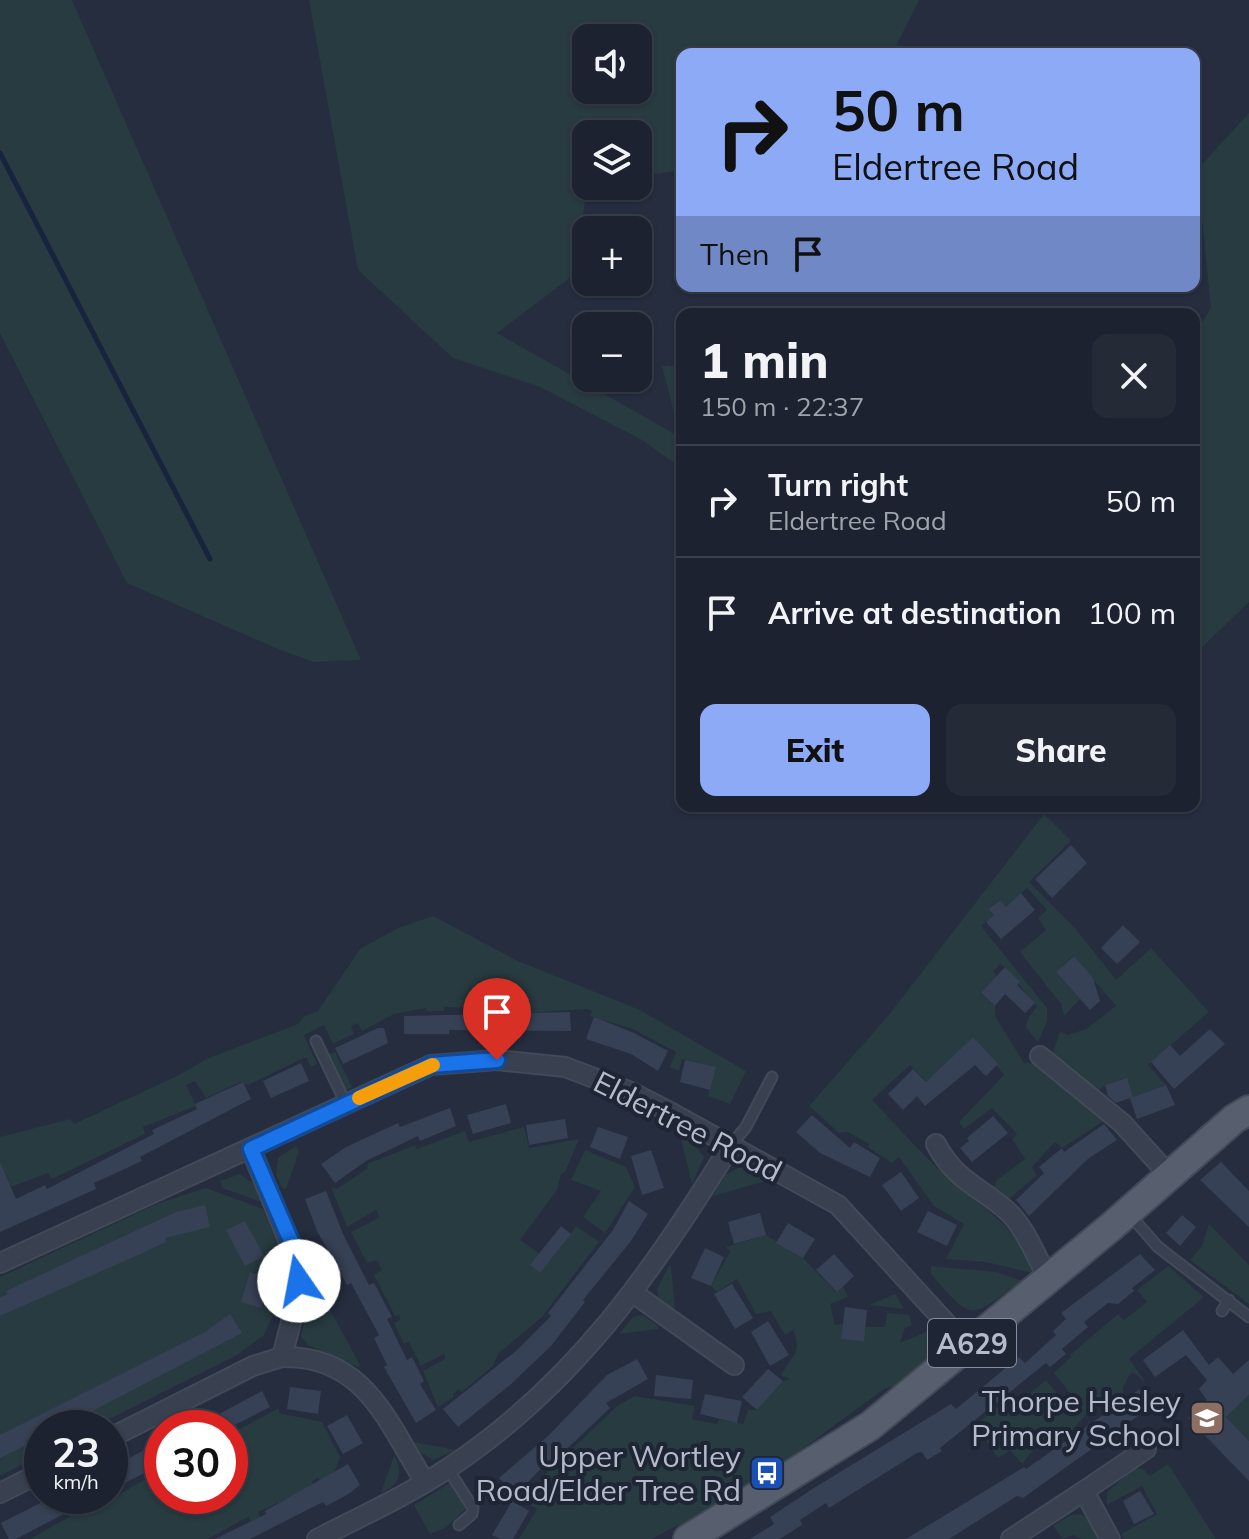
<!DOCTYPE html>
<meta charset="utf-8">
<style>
:root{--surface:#1c222f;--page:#252a37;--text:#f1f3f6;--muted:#a0a4aa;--line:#3a3f4b;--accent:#8daaf7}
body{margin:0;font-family:Mulish,sans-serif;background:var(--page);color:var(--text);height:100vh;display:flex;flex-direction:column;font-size:30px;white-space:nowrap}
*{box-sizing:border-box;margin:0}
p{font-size:26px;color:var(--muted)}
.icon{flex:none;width:44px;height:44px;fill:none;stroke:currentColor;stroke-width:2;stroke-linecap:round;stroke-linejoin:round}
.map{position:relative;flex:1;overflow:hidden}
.drawer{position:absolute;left:676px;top:308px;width:524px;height:504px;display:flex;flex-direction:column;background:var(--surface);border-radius:16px;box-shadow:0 2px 6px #0004,0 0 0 2px var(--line)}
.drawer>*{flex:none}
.guide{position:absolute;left:676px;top:48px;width:524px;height:244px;border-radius:16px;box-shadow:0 2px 6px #0004,0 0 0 2px var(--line);background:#8daaf7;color:#111;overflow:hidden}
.controls{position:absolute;left:572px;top:24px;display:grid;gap:16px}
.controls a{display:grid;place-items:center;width:80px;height:80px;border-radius:16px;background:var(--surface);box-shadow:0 2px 6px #0004,0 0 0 2px var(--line);font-size:40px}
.speed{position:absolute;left:24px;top:1410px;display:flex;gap:16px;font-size:40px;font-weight:700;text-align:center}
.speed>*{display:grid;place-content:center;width:104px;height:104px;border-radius:50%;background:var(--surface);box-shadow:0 2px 6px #0004,0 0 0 2px var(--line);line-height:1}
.speed small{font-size:20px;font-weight:400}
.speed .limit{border:12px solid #d22;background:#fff;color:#111}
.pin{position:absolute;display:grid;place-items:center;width:68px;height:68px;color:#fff;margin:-82px -34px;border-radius:50% 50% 50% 0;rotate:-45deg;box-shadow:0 0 8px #0007}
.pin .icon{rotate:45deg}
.me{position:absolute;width:88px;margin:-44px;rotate:348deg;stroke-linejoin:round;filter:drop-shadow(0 0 6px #0008)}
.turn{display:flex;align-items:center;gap:28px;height:168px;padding:0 24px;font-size:36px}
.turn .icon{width:104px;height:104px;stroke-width:2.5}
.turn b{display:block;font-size:56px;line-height:68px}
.then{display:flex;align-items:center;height:76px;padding:0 24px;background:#0003;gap:16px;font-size:30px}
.round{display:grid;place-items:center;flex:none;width:84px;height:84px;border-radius:16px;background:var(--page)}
.head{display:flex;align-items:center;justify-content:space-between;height:136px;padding:0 24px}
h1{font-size:48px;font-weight:800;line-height:60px}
.cta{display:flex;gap:16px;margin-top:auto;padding:16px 24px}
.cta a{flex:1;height:92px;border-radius:16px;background:var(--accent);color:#111;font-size:32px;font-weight:800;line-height:92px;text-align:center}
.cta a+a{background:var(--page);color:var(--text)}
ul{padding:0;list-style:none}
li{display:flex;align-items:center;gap:24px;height:112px;padding:0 24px;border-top:2px solid var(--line)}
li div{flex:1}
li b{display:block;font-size:30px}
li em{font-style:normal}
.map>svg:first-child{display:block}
.green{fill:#273b40;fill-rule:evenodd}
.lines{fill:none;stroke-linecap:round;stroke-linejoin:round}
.stream{stroke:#18233d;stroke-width:5}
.building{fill:#374155}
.service-casing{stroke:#424958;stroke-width:13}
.minor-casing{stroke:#424958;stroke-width:22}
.primary-casing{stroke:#424958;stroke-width:32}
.service{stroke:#39404f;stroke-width:9}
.minor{stroke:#39404f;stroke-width:18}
.primary{stroke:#575f6f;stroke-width:28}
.route-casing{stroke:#114b97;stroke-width:20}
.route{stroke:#1a73e8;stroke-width:14}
.slow{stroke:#f59e0b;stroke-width:14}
.labels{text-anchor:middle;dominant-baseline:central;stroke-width:8;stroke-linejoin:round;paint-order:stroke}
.shield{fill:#1e2534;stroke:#888e9d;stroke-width:2}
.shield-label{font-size:28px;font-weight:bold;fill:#b5bbca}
.street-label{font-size:30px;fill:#b5bbca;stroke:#1e2534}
.poi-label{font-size:30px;fill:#b5bbca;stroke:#1e2534;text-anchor:end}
</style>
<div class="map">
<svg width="1249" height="1539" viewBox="0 0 1249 1539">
<rect width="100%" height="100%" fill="#252d3f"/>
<g class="green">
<polygon points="0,0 72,0 361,660 314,662 280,650 127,583 0,333"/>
<path d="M309 0H919L892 54H682V170L638 177V134H586L587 186 575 274 497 333 680 437 662 366H682V469L642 440 540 387 453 358 358 270ZM586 38H638V90H586Z"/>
<polygon points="1249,113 1249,602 1194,655 1194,334 1211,308 1197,170"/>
<path d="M1044 814 1071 841 1029 882 1075 928 1116 980 1151 948 1209 1012 1148 1065 1166 1085 1133 1097 1126 1078 1105 1085 1096 1094 1051 1058 1060 1031 1067 1035 1086 1029 1116 1006 1073 956 1056 972 1080 999 1064 1016 1061 1004 1020 952 1046 930 1038 918 1047 910 1027 888 1006 907 999 900 990 909 994 915 981 926 1047 1008V1021L1038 1042 1026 1028 1028 1018 1037 1007 1005 967 1000 964 993 971 997 976 981 994 995 1006V1016L1024 1063 1038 1064 1107 1119 1062 1148 1055 1142 1032 1167 1037 1175 1006 1202 992 1192 997 1180 1025 1159 1012 1139 1017 1134 992 1108 964 1129 959 1122 1004 1075 973 1037 927 1082 910 1065 872 1100C901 1130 929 1163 961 1189 995 1217 1017 1228 1032 1273L986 1262 946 1259 964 1224 934 1206 899 1157 892 1163 868 1147 869 1144 848 1132 839 1133 809 1106 888 1016Z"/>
<polygon points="433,916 518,961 640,1010 746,1071 730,1104 708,1096 715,1067 682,1059 679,1071 670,1067 676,1052 633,1029 590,1016 592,1011 587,1009 525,1013 518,1009 444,1007 444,1011 427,1011 426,1008 394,1014 362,1031 358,1023 351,1026 354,1034 333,1044 324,1025 304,1035 317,1064 311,1067 306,1057 248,1085 240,1082 206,1098 195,1081 186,1085 196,1106 143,1127 145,1134 52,1179 48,1173 11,1187 6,1175 0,1177 0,1137 70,1119 74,1124 181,1074 206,1059 298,1024 305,1016 318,1011 360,949 398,928"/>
<polygon points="335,1052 352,1087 345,1091 328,1054"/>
<polygon points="524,1127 529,1148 579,1139 565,1172 561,1174 557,1190 520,1240 550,1261 576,1226 599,1242 542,1317 498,1354 493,1366 462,1392 458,1389 453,1394 454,1397 438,1407 423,1371 445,1359 444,1354 421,1366 409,1342 404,1344 394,1323 400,1320 399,1315 395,1316 374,1275 382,1270 377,1260 367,1263 351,1232 380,1217 376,1210 347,1227 331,1187 337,1189 368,1168 367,1164 415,1145 417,1149 465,1131 469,1142"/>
<polygon points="681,1138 693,1143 704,1157 692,1184"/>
<polygon points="296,1146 299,1151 286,1189 282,1188 276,1174 278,1158"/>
<polygon points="585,1150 626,1167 635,1187 605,1233 583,1217 601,1191 571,1180"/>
<polygon points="740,1167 769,1180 713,1196 725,1175"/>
<polygon points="240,1174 254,1184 262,1202 222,1188 220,1181"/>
<polygon points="206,1188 263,1209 286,1263 283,1293 264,1335 237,1355 91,1428 42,1428 42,1454 0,1476 0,1277 159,1203"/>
<polygon points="1209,1224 1249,1265 1249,1304 1190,1260 1202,1246"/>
<path d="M766 1235 803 1258 836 1292 843 1286 848 1297 830 1304 835 1325 843 1324 841 1339 863 1342 866 1327H885L887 1313 909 1315 912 1325 905 1328 900 1343 928 1331 934 1339V1355L899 1385 884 1389 774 1470 772 1466 759 1473 764 1482 692 1524 676 1526 652 1539H519L537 1509 520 1499 617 1406 635 1396 695 1406 692 1419 717 1424 719 1419 743 1424 748 1410H757L783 1381 790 1379 781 1375C791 1356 803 1353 793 1330L785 1335 771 1311 756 1314 737 1279 717 1292 711 1286 730 1252 726 1247Z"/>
<polygon points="669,1266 671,1266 675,1308 660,1303 657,1289"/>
<path d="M931 1266 996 1272 1022 1281C971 1317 974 1325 931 1274Z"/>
<polygon points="1168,1266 1204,1297 1129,1359 1147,1384 1134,1373 1130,1374 1123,1387 1124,1398 1117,1404 1113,1399 1089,1412 1068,1434 1061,1427 1051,1434 1054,1440 1044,1449 1039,1443 1022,1464 1010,1450 998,1458 975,1425 1013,1395 1020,1402 1046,1380 1067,1405 1075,1400 1054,1373 1071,1357 1070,1355 1118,1314 1124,1320 1147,1302 1137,1290"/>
<polygon points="320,1291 360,1365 358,1367 308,1345 301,1337 309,1295"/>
<polygon points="895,1294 904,1309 869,1305"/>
<polygon points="642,1315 659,1326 658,1329 619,1334 633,1317"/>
<polygon points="1249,1395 1249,1441 1226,1417"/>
<polygon points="279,1408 279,1413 322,1422 340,1457 334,1473 321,1481 318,1478 312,1481 314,1487 258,1512 260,1517 251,1522 248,1517 208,1539 30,1539 115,1491 118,1495 162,1470 162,1496 230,1496 230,1434"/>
<polygon points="414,1442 456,1450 433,1460 421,1453"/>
<path d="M394 1455C404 1472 400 1485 381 1493Z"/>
<polygon points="1168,1464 1216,1539 1124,1539 1121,1534 1157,1514 1142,1486 1107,1505 1107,1492 1135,1468 1143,1469 1150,1476"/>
<polygon points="450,1483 467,1508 445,1528 430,1534 414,1505"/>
<polygon points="1081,1514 1089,1519 1097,1539 1081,1539 1073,1535 1063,1539 1053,1526 1071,1515"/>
</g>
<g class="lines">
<polyline class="stream" points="0,153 210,559"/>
</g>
<g class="building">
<polygon points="1071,845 1087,863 1052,898 1035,879"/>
<polygon points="1021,893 1035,910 1001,939 986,922 994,915 989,909 1000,900 1006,907"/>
<polygon points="1123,925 1140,942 1117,964 1101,948"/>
<polygon points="1074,956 1093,978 1100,1001 1090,1010 1056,972"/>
<polygon points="1005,967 1020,982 1017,985 1035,1003 1025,1013 1005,994 995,1006 981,993"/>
<polygon points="570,1012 571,1031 449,1030 449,1034 404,1034 404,1016"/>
<polygon points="594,1017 634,1033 668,1051 658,1071 631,1054 586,1039"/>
<polygon points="378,1028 384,1028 388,1043 343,1064 335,1048"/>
<polygon points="1210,1029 1225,1044 1174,1089 1151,1062 1170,1045 1180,1056"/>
<polygon points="973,1037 998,1064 986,1076 975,1065 925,1106 917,1096 903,1110 888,1094 913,1069 926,1082"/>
<polygon points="685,1060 716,1067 710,1090 680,1082"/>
<polygon points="301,1063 309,1081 271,1098 263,1081"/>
<polygon points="1127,1078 1133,1097 1116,1103 1108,1096 1105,1085"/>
<polygon points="243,1082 251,1099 140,1157 142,1161 94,1183 96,1189 0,1232 0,1162 16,1199 45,1185 47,1189 154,1134 152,1130 197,1109 195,1104"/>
<polygon points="1166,1085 1175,1105 1137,1119 1130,1098"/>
<polygon points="506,1104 511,1123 473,1134 467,1115"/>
<polygon points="450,1108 456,1126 420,1141 418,1136 366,1161 335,1183 321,1164 346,1147 398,1123 400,1127"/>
<polygon points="812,1115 850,1148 854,1142 880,1158 870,1177 820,1153 796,1132"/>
<polygon points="993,1116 1008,1133 972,1162 960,1148 969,1141 967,1138"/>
<polygon points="565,1119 568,1138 529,1145 526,1125"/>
<polygon points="1104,1124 1117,1140 1089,1158 1029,1216 1016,1200 1044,1173 1039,1167 1062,1148 1064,1152"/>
<polygon points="598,1127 628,1137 620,1159 590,1147"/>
<polygon points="651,1150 664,1188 642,1195 631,1156"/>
<polygon points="1221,1162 1249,1191 1249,1227 1200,1180"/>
<polygon points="901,1172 919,1198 901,1211 882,1185"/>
<polygon points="326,1191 343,1234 369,1285 374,1283 392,1317 387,1319 407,1360 412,1357 424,1381 420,1384 436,1410 416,1423 384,1367 387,1365 374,1338 379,1335 351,1283 347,1285 317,1231 305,1199"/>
<polygon points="629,1201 648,1214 631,1241 583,1300 585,1302 551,1346 510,1385 458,1427 443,1409 517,1350 551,1316 548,1313 613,1230"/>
<polygon points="205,1205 210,1227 165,1238 166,1242 138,1255 0,1316 0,1298 8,1294 6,1291 176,1212"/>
<polygon points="928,1211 957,1225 947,1246 917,1232"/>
<polygon points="760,1213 766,1235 734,1244 728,1222"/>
<polygon points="1182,1215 1196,1227 1180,1246 1166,1233"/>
<polygon points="245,1221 264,1256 245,1266 226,1230"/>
<polygon points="788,1223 815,1239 803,1258 776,1243"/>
<polygon points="561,1226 571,1234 540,1273 530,1265"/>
<polygon points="705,1248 724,1257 711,1286 691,1278"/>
<polygon points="834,1254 854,1276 837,1292 816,1270"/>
<polygon points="1140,1254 1155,1270 1132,1288 1134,1291 1118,1304 1108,1303 1084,1322 1088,1327 1062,1349 1066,1354 1050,1367 1046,1363 940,1448 942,1451 927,1460 922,1452 917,1453 829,1508 826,1503 800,1520 802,1525 780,1539 750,1539 774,1524 770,1517 814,1488 951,1404 956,1409 1019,1357 1025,1363 1056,1335 1053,1331 1066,1319 1061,1313"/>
<polygon points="250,1272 271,1279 261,1308 241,1302"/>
<polygon points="732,1284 753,1318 735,1329 714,1294"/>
<polygon points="845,1307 867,1310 864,1342 841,1339"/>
<polygon points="230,1314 242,1333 60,1428 42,1428 42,1437 0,1458 0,1435 205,1332"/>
<polygon points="768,1321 789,1355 770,1366 751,1332"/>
<polygon points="1183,1330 1209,1365 1218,1357 1233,1374 1249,1360 1249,1395 1226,1417 1249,1441 1249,1481 1188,1418 1207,1400 1199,1389 1207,1380 1186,1355 1155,1377 1143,1360"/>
<polygon points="637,1359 648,1379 606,1403 610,1408 552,1463 549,1460 516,1495 499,1478 548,1436 607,1375"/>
<polygon points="768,1369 783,1381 757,1410 742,1397"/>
<polygon points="656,1375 693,1380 691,1399 654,1396"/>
<polygon points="1144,1386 1156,1403 1023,1498 1017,1496 949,1539 906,1539 1024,1467 1026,1469"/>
<polygon points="290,1387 321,1391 318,1414 287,1409"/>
<polygon points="262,1391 270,1407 229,1428 193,1428"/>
<polygon points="705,1394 742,1401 737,1423 700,1414"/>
<polygon points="347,1415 363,1443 343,1454 327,1426"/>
<polygon points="162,1441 162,1464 117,1487 110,1468"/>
<polygon points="348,1464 360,1485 347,1495 326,1506 323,1502 250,1539 215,1539 266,1514 265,1511"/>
<polygon points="1140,1491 1154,1514 1134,1524 1123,1501"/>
<polygon points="54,1496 98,1496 16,1539 9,1539 1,1523"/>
<polygon points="512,1501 529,1511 513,1539 500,1539 492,1535"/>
</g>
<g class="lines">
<g class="service-casing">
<g id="service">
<polyline points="316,1041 346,1104"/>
<polyline points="731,1145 746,1127 772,1077"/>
<polyline points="1130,1215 1158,1247 1249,1317"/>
<polyline points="1222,1311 1229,1300"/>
<polyline points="448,1469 473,1508 472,1514 459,1525"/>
</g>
</g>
<g class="minor-casing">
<g id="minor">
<polyline points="1040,1056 1122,1123 1170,1176"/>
<path d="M936 1144C955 1180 977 1185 1005 1209 1025 1226 1036 1256 1048 1279"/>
<path d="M251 1149 298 1264 299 1291 282 1357C365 1355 387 1422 425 1482"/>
<polyline points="0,1263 431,1065 497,1060 565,1067 631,1092 672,1113 838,1205 968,1347"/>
<polyline points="633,1293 734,1365"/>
<polyline points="110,1438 253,1366 282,1357"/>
<polyline points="1084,1491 1146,1449"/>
<polyline points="0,1493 42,1472"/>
<path d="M317 1539C362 1516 408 1495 450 1467 575 1384 654 1270 731 1145"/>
<polyline points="1011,1539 1084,1491 1110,1539"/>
</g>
</g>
<g class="primary-casing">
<polyline id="primary" points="688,1539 870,1426 1112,1226 1234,1119 1249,1110"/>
</g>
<use href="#service" class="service"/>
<use href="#minor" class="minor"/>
<use href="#primary" class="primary"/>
</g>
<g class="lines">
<g class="route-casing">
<polyline id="route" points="299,1281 297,1255 251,1149 431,1065 497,1060"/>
</g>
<use href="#route" class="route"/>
<polyline class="slow" points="359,1098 433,1065"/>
</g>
<defs>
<g id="school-square" transform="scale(1.8)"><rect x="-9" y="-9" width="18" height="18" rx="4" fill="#8d6e63" stroke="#1e2534"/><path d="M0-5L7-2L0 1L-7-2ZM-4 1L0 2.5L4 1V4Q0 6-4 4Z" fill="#fff"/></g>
<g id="bus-square" transform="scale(1.8)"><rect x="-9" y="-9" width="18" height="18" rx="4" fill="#1a4fb4" stroke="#1e2534"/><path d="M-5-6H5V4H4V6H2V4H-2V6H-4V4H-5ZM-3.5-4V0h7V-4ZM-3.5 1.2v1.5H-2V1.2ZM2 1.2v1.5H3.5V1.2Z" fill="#fff"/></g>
</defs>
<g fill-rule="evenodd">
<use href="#school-square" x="1207" y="1418"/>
<use href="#bus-square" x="767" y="1473"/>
</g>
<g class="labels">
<rect class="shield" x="928" y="1319" width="88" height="48" rx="6"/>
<g class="shield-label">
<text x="972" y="1343">A629</text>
</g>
<g class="street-label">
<text transform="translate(688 1126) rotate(27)">Eldertree Road</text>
</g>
<g class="poi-label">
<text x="1181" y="1401">Thorpe Hesley<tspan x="1181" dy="34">Primary School</tspan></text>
<text x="741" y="1456">Upper Wortley<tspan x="741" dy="34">Road/Elder Tree Rd</tspan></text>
</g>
</g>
</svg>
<div class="controls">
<a><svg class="icon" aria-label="sound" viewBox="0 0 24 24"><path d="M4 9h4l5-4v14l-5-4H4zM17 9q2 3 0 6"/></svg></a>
<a><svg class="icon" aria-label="layers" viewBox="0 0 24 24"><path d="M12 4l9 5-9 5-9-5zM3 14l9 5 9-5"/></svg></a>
<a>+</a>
<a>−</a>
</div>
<div class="speed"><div>23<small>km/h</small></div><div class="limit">30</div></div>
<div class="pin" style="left:497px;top:1060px;background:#d93025"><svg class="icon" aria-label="arrive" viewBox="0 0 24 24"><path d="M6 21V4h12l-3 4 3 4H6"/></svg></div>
<svg class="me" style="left:299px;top:1281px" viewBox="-20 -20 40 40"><circle r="19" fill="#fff"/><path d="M0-13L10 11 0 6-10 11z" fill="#1a73e8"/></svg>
<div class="guide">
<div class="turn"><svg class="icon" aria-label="right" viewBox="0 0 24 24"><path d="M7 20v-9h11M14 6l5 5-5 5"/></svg><div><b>50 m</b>Eldertree Road</div></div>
<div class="then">Then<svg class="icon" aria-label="arrive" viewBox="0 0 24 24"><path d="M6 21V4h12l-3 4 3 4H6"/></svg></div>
</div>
<section class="drawer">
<div class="head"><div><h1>1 min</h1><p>150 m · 22:37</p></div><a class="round"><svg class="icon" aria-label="close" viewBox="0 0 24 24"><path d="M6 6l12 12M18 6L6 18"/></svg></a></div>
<ul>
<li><svg class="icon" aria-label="right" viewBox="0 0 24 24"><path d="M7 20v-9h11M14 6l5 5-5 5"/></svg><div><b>Turn right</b><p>Eldertree Road</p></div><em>50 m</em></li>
<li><svg class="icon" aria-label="arrive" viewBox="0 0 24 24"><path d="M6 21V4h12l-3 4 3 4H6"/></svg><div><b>Arrive at destination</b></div><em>100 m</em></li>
</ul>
<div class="cta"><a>Exit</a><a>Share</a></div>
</section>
</div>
